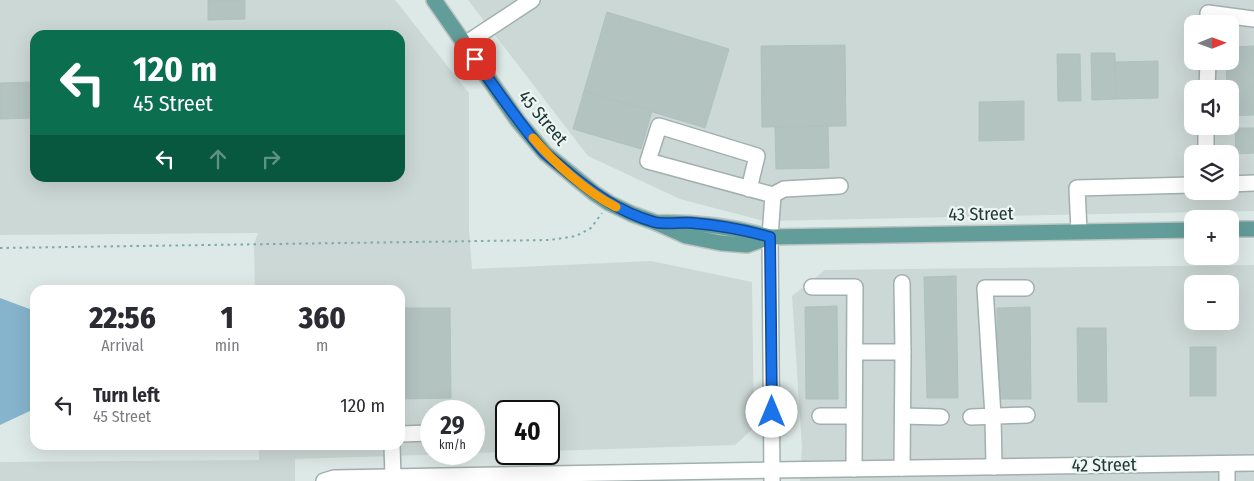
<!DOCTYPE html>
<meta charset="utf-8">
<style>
:root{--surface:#fff;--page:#f2f2f3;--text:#2b2b33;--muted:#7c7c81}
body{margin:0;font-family:"Fira Sans Condensed",sans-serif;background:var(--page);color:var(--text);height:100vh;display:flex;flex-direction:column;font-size:19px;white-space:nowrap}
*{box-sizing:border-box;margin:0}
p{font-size:16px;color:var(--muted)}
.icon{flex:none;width:28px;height:28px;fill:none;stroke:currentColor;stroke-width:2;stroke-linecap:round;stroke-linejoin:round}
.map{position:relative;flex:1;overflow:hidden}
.sheet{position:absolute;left:30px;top:285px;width:375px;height:165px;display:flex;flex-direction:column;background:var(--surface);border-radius:15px;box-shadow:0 5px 20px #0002}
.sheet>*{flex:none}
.top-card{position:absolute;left:30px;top:30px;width:375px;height:152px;border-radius:15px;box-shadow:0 5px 20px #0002;background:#0b6e4f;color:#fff;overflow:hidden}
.needle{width:32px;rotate:89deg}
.controls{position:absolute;left:1184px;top:15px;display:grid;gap:10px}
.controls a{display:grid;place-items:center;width:55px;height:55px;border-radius:10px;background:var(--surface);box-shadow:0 5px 20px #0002;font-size:25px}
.speed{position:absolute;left:420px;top:400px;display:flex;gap:10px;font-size:25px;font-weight:700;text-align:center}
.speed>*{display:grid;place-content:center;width:65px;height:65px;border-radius:50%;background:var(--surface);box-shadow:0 5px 20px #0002;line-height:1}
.speed small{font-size:12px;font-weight:400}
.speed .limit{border:2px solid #111;border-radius:8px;background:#fff;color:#111}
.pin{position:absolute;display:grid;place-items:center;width:42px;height:42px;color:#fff;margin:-21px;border-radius:10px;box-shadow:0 2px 8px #0006}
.me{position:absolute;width:55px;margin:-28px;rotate:0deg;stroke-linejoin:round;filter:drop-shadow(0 0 4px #0008)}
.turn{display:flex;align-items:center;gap:18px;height:105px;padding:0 20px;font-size:22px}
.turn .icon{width:65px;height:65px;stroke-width:2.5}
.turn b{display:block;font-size:35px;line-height:42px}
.lanes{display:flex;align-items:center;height:48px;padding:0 20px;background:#0003;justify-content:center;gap:25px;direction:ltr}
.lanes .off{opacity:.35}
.eta{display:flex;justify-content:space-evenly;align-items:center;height:85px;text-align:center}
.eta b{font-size:30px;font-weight:800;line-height:35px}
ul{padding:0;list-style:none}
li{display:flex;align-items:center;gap:15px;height:70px;padding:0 20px}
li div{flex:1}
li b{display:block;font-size:19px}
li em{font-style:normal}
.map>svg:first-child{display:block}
.built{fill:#ccd8d5;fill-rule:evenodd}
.water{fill:#86b4cd}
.building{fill:#b3c3bf;stroke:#b0c2be}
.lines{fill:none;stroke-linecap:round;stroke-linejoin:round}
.minor-casing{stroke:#a1b0ae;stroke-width:18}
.major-casing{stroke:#bcc3c3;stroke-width:18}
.path{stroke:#7faba6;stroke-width:2;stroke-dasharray:2.5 4;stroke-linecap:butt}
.minor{stroke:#fff;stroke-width:15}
.major{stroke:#639d99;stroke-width:15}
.route-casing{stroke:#114b97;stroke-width:12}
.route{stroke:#1a73e8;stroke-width:9}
.slow{stroke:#f59e0b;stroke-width:9}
.labels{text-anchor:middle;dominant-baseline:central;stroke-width:4.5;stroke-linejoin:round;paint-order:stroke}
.street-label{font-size:18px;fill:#203736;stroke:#edf6f3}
</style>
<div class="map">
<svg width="1254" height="481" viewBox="0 0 1254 481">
<rect width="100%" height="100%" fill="#dde9e6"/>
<g class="built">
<path d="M0 0H395L469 93V230L472 269 651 261 752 282 754 428 735 445 549 451V411H506V452L474 453V411H431V454H456L295 459V481H0V462L259 460V445H400V290H255L254 244 258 233 0 235ZM35 35H400V178H35Z"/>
<path d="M468 0H1254V211L764 221 680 199 588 156ZM1192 24H1230V61H1192ZM1192 89H1230V126H1192ZM1192 154H1230V191H1192Z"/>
<path d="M1254 265V481H800L802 447 792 296 825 270ZM1192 284H1230V321H1192Z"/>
</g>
<polygon class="water" points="0,298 35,311 35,410 32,410 0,425"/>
<g class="building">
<polygon points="208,0 245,0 245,19 208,20"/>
<polygon points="607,12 729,49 705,128 584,91"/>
<polygon points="845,45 846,126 762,127 761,46"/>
<polygon points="1254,46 1254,115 1230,116 1230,89 1227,89 1226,61 1230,61 1230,47"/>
<polygon points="1091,53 1115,53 1116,99 1092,100"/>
<polygon points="1057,54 1080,54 1081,101 1058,101"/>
<polygon points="1158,61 1158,98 1116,99 1115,62"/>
<polygon points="35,82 35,118 0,119 0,83"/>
<polygon points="584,91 652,111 641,149 573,129"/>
<polygon points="1024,101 1024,140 979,141 979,102"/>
<polygon points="828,126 829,168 776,169 775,127"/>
<polygon points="1235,128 1254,128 1254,153 1236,154"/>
<polygon points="956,276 958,398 927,398 924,277"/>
<polygon points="837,306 838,399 806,399 805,307"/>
<polygon points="1030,307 1031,399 998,399 997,308"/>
<polygon points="400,308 450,308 451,398 400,399"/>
<polygon points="1077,328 1106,328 1107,402 1078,402"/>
<rect x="1190" y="347" width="26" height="49"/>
</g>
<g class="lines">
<g class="minor-casing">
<g id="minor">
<polyline points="1208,24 1208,13 1254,19"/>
<polyline points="465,44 532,0"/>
<polyline points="1207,89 1208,61"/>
<polyline points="1206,149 1206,126"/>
<polyline points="1230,184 1254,183"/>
<polyline points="749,189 757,156 659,126 648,161 773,195 770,237 772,481"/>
<polyline points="773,195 784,189 840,186"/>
<polyline points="1079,231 1077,188 1192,185"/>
<polyline points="812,287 855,287 854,469"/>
<polyline points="855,352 903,352 902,283"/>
<polyline points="820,416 854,416"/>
<polyline points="903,416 941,417"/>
<polyline points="971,417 1027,415"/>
<polyline points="400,434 431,433"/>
<polyline points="392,445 393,477"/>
<polyline points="1227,464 1227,481"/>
<polyline points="994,467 993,416 985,288 1026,288"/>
<polyline points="902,468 903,352"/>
<polyline points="324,481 334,478 772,470 1254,463"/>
</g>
</g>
<g class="major-casing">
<g id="major">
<polyline points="434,0 518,121 545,153 594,193 609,203 632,214 657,223 686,236 721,243 747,245 770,237"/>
<path d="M657 223C695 222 733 227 770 237L1192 230"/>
<polyline points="1230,229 1254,229"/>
</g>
</g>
<polyline class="path" points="0,248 550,240 576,236 591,228 602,213"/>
<use href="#minor" class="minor"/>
<use href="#major" class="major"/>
</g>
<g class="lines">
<g class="route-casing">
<path id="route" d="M475 59C497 91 518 122 543 151 549 157 557 163 563 168 591 192 619 212 654 222 665 225 680 222 692 223 718 225 745 230 770 237L772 412"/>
</g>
<use href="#route" class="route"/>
<path class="slow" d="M533 138C553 162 588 193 616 207"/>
</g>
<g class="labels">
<g class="street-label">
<text transform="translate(543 118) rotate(50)">45 Street</text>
<text transform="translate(981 214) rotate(-1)">43 Street</text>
<text transform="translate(1104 465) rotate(-1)">42 Street</text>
</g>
</g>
</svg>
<div class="controls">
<a><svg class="needle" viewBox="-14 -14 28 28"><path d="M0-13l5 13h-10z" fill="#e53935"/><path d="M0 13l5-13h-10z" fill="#7c7c81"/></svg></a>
<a><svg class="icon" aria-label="sound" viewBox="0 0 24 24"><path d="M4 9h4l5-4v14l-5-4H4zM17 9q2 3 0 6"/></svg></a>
<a><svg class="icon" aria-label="layers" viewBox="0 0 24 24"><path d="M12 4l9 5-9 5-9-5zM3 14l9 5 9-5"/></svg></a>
<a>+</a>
<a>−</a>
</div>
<div class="speed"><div>29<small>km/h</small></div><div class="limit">40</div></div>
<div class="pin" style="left:475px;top:59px;background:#d93025"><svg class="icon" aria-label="arrive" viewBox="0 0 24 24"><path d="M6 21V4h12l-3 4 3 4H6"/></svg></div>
<svg class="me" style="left:772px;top:412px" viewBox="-20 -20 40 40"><circle r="19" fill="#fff"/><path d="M0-13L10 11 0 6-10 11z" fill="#1a73e8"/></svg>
<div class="top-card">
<div class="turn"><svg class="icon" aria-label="left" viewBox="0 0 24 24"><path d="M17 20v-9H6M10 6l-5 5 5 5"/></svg><div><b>120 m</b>45 Street</div></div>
<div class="lanes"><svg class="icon" aria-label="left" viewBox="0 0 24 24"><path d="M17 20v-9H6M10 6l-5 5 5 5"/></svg><svg class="icon off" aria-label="ahead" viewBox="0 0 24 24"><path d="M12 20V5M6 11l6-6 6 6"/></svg><svg class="icon off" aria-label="right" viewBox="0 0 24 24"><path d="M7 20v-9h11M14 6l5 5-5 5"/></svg></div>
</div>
<section class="sheet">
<div class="eta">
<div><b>22:56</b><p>Arrival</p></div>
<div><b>1</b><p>min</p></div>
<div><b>360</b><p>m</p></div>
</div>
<ul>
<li><svg class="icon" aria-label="left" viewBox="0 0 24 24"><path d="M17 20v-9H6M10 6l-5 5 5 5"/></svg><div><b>Turn left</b><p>45 Street</p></div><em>120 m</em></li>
</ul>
</section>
</div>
